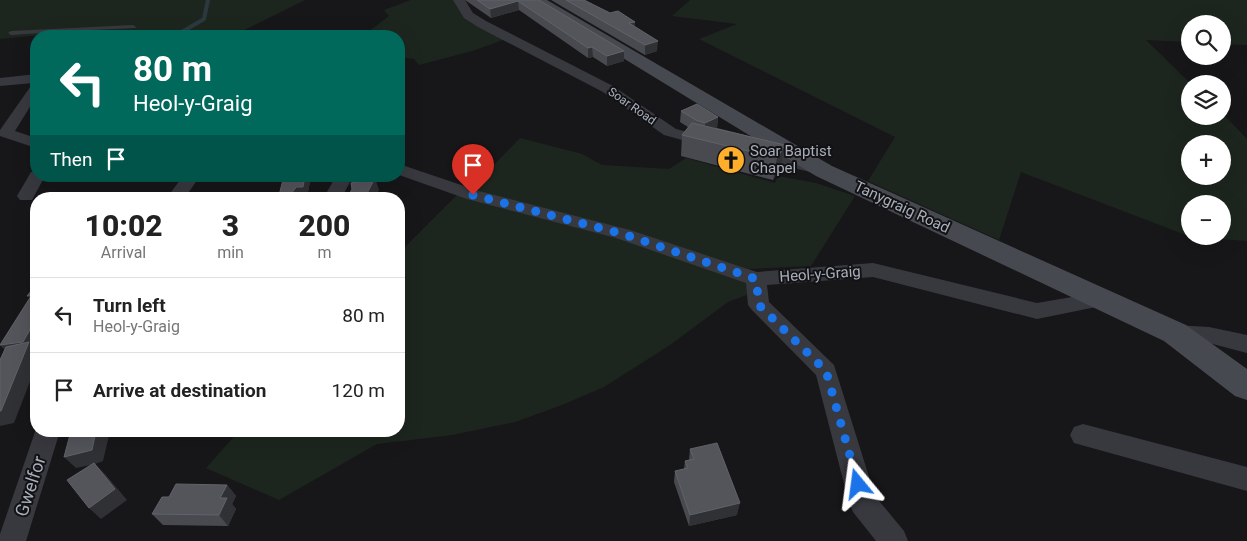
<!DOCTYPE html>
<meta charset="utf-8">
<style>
:root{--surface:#fff;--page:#f6f6f6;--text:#222;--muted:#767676;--line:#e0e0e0}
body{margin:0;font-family:Roboto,sans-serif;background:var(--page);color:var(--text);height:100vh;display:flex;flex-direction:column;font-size:19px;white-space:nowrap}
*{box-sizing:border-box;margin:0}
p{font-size:16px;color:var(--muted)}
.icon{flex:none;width:28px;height:28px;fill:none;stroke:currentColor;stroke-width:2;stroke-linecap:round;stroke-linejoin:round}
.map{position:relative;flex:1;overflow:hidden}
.side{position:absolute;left:30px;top:192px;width:375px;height:245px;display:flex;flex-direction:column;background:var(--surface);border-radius:20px;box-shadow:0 5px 20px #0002}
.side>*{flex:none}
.hud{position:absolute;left:30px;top:30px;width:375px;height:152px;border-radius:20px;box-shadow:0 5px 20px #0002;background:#00695c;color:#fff;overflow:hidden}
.controls{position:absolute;left:1181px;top:15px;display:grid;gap:10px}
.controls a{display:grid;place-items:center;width:50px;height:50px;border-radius:50%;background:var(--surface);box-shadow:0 5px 20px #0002;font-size:25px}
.pin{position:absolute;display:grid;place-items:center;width:42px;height:42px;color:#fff;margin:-51px -21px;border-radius:50% 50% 50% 0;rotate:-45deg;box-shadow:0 0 5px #0007}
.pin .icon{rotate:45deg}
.me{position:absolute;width:55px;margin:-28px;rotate:344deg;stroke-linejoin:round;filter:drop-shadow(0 0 4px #0008)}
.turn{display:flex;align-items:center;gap:18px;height:105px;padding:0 20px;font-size:22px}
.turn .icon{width:65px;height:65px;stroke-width:2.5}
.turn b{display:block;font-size:35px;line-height:42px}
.then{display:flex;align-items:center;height:48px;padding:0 20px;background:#0003;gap:10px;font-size:19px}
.eta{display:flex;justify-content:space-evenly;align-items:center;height:85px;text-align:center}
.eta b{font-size:30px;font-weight:800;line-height:35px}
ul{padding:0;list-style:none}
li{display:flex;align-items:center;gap:15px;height:75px;padding:0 20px;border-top:1px solid var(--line)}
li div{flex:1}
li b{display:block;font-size:19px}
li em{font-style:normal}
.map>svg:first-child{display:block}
.green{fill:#1d261e;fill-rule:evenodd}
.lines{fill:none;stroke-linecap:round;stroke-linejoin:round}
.stream{stroke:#2c383f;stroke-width:4}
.service{fill:#38393f;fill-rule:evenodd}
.minor{fill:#38393f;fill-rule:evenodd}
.secondary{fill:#464950;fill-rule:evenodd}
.wall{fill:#484a4f}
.shaded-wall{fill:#303135}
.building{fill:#53555b;stroke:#60636a}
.route{stroke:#1a73e8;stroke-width:9;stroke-dasharray:0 16.2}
.labels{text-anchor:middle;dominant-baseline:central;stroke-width:4;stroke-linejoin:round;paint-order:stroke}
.far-street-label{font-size:12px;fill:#a8afbb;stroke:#121215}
.poi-label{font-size:15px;fill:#a8afbb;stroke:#121215;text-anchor:start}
.street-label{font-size:15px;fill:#a8afbb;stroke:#121215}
.near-street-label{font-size:18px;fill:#a8afbb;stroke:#121215}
</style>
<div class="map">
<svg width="1247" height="541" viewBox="0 0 1247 541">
<rect width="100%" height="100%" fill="#17171a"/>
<g class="green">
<polygon points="0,0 305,0 232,36 179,36 188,31 84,31 0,39"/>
<polygon points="411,0 455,0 503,40 472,51 419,65 414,59 399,57 399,36 363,36 389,16 384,10"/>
<path d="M690 0H1247V45L1223 44 1222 24H1190V42L1146 40 1191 84 1190 116H1222L1223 114 1247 139V241L1191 237 1021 172 999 240 868 181 895 137 699 39 737 24 672 16ZM1190 144H1222V176H1190ZM1190 204H1222V236H1190Z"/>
<polygon points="520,138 582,154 602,165 669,169 686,158 775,183 778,176 816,183 855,196 811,266 749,269 622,229 470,189"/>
<polygon points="457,195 621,239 749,282 752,293 728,302 670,345 604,387 562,405 515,422 452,435 377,444 279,500 206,468 239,431 399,431 399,253"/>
</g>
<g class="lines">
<polyline class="stream" points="175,36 204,19 208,0"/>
<polygon class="service" points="133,25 136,27 135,28 92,30 89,36 83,36 86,30 11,35 8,33 11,31"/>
<g class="minor">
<polygon points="453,0 465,0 473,13 486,21 613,86 676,129 714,139 716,142 708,147 664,135 603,92 478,27 464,18"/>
<polygon points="36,74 36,97 15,131 36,138 36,148 0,136 0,130 33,83 0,86 0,78"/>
<polygon points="756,149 828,166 830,170 828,174 822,175 750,157 748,154 750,151"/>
<polygon points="399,164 479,191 630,230 757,272 873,263 1037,303 1101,292 1108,294 1111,299 1108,304 1101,306 1037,319 873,277 767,285 769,302 834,365 875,496 904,531 908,541 876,541 853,512 849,503 816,375 752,310 748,305 746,283 616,238 467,199 399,175"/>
<polygon points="36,171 36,176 45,176 32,200 20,200 17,196 31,172"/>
<polygon points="183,176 200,176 184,199 166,199"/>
<polygon points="336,176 353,176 341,199 323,199"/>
<polygon points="1175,325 1209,327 1247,335 1247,353 1209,343 1167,339 1164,333 1167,327"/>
<polygon points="1083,424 1247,467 1247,491 1074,443 1070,435 1074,427"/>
<polygon points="36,429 36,431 60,431 26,541 0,541 0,534"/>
</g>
<polygon class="secondary" points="528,0 547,0 832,166 1186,325 1247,369 1247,400 1235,396 1164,341 816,176"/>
</g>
<g class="wall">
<polygon points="465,0 539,0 624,61 607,66 593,57 588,58 519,10 491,18"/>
<polygon points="551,0 584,0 610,13 635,22 635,27 657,51 645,55"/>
<polygon points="681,111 718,117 717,128 785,145 781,166 773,180 681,156 682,135 688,127 680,122"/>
<polygon points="271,176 311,176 307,198 283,180"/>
<polygon points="690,449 737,515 689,526 674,482 675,471 684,469 685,461 689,460"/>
<polygon points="227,485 236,496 232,504 236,509 228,526 163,525 152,514 169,497"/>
</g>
<g class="shaded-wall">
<polygon points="518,1 519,10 491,18 490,9"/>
<polygon points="635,22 635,31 629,23"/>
<polygon points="658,41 657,51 645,55 645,45"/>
<polygon points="592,47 593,57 588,58 588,48"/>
<polygon points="624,51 624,61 607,66 607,56"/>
<polygon points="718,117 717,128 704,134 705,123"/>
<polygon points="785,145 781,166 773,180 777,158"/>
<polygon points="305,176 311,176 307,198 288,199"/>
<polygon points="375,178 379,190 374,199 364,199"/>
<polygon points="36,319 36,366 14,423 0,426 0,411 12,357 0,345"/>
<polygon points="96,431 110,431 103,461 95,464 105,474 127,500 101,519 89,508 95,464 76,468 64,457"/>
<polygon points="227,485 236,496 232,504 236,509 228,526 219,515 220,498"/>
<polygon points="740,503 737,515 689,526 690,515"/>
</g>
<g class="building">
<polygon points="477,0 539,0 624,51 607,56 592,47 588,48 518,1 490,9"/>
<polygon points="566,0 584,0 610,13 618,11 635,22 629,23 658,41 645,45"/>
<polygon points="697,104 718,117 705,123 696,120 681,111"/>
<polygon points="692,123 785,145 777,158 682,135"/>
<polygon points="284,176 305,176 303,187 296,187 288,199 278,199"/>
<polygon points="375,178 364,199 347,199 352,189 351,183"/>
<polygon points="36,285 36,319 23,342 0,345 31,296 27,296"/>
<polygon points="29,342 1,411 0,411 0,360 6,347"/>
<polygon points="71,431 96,431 92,450 64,457"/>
<polygon points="717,443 740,503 690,515 675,471 688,468 685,461 694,459 690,449"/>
<polygon points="94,463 115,489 89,508 67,480"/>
<polygon points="176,484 227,485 220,498 227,498 219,515 152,514 162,497 169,497"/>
</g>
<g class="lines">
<polyline class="route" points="473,195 623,234 756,279 759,305 826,371 858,484"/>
</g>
<defs>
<g id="church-disc" transform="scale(1.4375)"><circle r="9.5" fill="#ffaf2a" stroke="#121215"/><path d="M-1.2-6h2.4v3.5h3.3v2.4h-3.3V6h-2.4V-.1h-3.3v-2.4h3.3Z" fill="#111"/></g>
</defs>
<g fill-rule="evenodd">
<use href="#church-disc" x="731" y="160"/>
</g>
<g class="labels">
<g class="far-street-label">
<text transform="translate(632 106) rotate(35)">Soar Road</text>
</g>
<g class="poi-label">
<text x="750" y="151">Soar Baptist<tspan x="750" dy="17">Chapel</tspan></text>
</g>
<g class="street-label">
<text transform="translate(902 207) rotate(25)">Tanygraig Road</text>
<text transform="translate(820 274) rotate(-4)">Heol-y-Graig</text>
</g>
<g class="near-street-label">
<text transform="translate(30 486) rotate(-72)">Gwelfor</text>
</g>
</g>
</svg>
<div class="controls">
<a><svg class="icon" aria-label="search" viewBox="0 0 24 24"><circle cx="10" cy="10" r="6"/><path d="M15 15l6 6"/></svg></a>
<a><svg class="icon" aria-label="layers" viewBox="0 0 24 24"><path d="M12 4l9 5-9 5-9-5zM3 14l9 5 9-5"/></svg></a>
<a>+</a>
<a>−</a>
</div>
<div class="pin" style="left:473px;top:195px;background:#d93025"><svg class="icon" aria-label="arrive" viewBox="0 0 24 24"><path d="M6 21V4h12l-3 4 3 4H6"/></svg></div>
<svg class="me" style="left:858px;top:484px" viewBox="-20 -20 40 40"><path d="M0-17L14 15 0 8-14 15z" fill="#1a73e8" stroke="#fff" stroke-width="4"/></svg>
<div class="hud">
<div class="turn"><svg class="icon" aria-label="left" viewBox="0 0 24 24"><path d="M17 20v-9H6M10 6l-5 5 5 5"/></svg><div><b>80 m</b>Heol-y-Graig</div></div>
<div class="then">Then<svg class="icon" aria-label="arrive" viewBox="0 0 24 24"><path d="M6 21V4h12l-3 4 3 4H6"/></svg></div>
</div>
<section class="side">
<div class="eta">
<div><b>10:02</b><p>Arrival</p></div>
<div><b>3</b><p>min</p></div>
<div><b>200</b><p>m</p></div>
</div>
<ul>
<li><svg class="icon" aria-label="left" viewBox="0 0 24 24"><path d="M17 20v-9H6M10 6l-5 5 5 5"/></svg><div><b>Turn left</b><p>Heol-y-Graig</p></div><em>80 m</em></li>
<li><svg class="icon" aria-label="arrive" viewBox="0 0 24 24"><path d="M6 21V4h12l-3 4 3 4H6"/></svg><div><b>Arrive at destination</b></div><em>120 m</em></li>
</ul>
</section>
</div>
